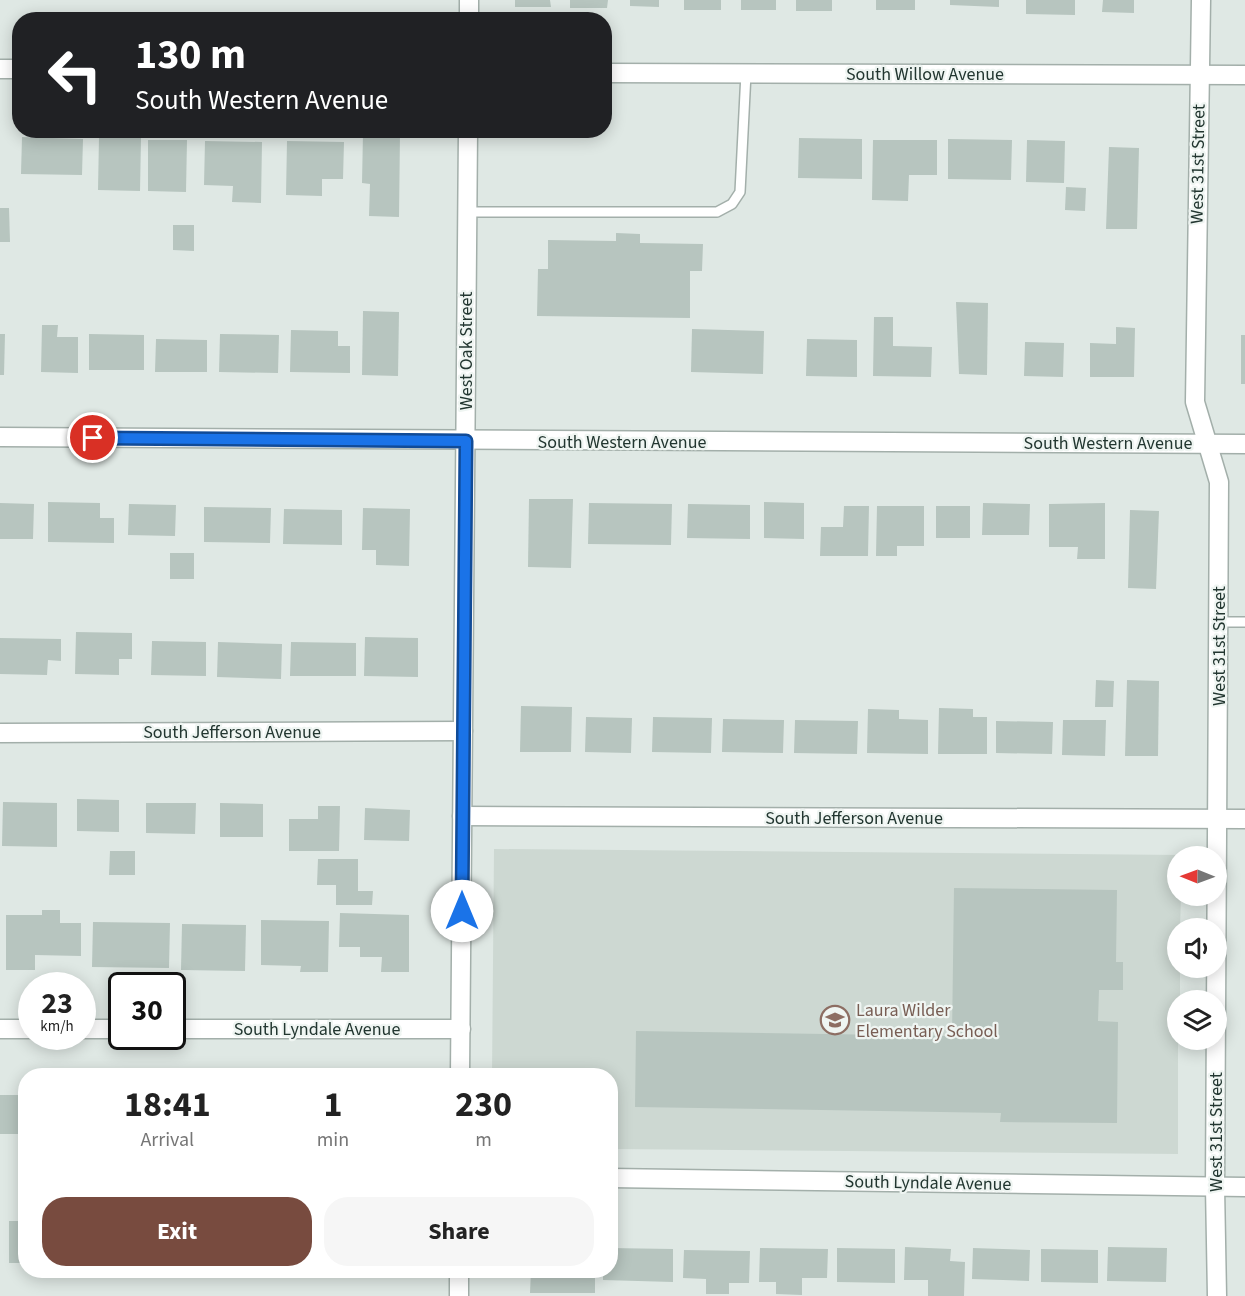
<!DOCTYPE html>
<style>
:root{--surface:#fff;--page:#f6f6f6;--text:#222;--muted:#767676;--accent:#784b3f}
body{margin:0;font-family:"Source Sans 3",sans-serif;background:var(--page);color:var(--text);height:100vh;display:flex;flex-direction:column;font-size:22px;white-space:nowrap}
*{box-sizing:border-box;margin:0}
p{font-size:20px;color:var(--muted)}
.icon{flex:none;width:33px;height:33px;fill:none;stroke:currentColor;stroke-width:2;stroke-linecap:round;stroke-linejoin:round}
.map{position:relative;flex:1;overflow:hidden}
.sheet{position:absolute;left:18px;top:1068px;width:600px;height:210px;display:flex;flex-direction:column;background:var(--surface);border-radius:24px;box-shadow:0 3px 15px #0003}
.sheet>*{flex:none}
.hud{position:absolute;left:12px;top:12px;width:600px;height:126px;border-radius:24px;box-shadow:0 3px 15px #0003;background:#202124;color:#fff;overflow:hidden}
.needle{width:39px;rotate:271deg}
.tools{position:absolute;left:1167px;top:846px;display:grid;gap:12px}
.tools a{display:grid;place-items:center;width:60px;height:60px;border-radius:50%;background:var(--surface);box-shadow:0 3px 15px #0003;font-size:30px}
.speed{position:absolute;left:18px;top:972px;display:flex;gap:12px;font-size:30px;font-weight:700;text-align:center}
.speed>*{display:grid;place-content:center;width:78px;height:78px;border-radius:50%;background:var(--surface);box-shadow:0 3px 15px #0003;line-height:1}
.speed small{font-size:15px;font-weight:400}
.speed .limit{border:3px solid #111;border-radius:9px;background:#fff;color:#111}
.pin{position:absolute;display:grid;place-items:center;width:51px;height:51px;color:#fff;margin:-26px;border:3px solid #fff;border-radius:50%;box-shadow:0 2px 6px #0007}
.me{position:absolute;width:66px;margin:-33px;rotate:0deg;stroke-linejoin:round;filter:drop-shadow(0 0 4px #0008)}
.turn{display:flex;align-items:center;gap:21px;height:126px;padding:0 24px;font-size:27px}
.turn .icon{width:78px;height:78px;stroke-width:2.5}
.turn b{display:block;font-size:42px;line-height:51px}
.eta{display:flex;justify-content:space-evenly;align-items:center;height:102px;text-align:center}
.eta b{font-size:36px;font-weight:700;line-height:42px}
.cta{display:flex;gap:12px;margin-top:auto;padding:12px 24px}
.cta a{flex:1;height:69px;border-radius:24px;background:var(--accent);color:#fff;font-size:24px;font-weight:700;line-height:69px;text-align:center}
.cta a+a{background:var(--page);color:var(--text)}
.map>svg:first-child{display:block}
.built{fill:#cdd8d2}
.building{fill:#b7c5bf}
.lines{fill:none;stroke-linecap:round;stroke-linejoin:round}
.service-casing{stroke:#a3afaa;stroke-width:12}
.minor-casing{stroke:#a3afaa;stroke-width:21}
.tertiary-casing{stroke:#a3afaa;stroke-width:21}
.service{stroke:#fff;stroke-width:9}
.minor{stroke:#fff;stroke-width:18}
.tertiary{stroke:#fff;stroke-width:18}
.route-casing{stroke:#114b97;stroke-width:15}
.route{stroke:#1a73e8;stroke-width:10}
.labels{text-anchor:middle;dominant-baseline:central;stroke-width:4.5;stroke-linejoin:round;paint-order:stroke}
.street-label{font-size:18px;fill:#223630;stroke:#eff5f2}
.education-label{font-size:18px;fill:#785e54;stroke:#eff5f2;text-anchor:start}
</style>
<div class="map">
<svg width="1245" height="1296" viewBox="0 0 1245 1296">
<rect width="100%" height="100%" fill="#dfe8e4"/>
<polygon class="built" points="494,849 1181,855 1178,856 1178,896 1181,896 1180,928 1178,928 1178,968 1180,968 1180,1000 1178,1000 1178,1154 611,1149 610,1076 492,1076"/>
<g class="building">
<polygon points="515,0 550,0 551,7 515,7"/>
<polygon points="570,0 608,0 607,8 570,8"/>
<polygon points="630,0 659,0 659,7 630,6"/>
<rect x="684" y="0" width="37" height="10"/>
<rect x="741" y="0" width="35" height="10"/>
<rect x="796" y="0" width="36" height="11"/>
<rect x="876" y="0" width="39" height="10"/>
<polygon points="950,0 999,0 999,7 950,5"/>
<polygon points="1026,0 1075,0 1075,15 1026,14"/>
<polygon points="1103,0 1134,0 1134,13 1102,12"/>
<polygon points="363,133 400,134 399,217 369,216 370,184 362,183"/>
<polygon points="22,137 83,139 82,175 21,174"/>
<polygon points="99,137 141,138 140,191 98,190"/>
<polygon points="799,138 862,139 862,179 798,178"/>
<polygon points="948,139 1012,140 1011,180 948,179"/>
<polygon points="148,140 187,140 186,192 148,191"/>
<polygon points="873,140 937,140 937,175 909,175 908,201 872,200"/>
<polygon points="1027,140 1065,141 1064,183 1026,182"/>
<polygon points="205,141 262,142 261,203 232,202 233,186 204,185"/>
<polygon points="287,141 344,142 343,179 322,179 322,196 286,195"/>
<polygon points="1109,147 1139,148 1137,229 1106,229"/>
<polygon points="1066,187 1086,188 1085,211 1065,210"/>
<polygon points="0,208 9,208 10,242 0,242"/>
<polygon points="173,225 194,225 194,251 173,250"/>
<polygon points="616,233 640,234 640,243 703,244 702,271 690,271 690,318 537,316 538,269 548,269 548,240 616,241"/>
<polygon points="956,302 988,303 987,375 959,374"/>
<polygon points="363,311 399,312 398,376 362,375"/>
<polygon points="874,317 893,317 893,346 932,347 931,377 873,376"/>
<polygon points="42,325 58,325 57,337 78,337 78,373 41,372"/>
<polygon points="1116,327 1135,328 1134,377 1090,377 1090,343 1116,344"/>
<polygon points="692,329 764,331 763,374 691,372"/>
<polygon points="291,330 338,331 338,346 350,346 350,373 290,372"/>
<polygon points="0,334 5,334 4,375 0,375"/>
<polygon points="89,334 144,335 144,370 89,370"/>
<polygon points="220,334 279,335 278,373 219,372"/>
<rect x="1241" y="335" width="4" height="49"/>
<polygon points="156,339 207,340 207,372 155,372"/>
<polygon points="807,339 857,340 857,377 806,376"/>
<polygon points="1025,342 1064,343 1063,377 1024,376"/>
<polygon points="529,499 573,499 571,568 528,567"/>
<polygon points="48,502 100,503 100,518 114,518 114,543 48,542"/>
<polygon points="764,502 804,503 804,539 764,538"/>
<polygon points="0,503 34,504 33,539 0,539"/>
<polygon points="589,503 672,504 671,545 588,544"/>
<polygon points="983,503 1030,504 1029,535 982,535"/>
<polygon points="1105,503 1105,559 1077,559 1078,547 1049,547 1049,504"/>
<polygon points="129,504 176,505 175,536 128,535"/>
<polygon points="688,504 750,505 750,539 687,538"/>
<polygon points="844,506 869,506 868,556 820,556 821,527 843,527"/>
<polygon points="877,506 924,506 924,546 897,546 897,556 876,556"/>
<rect x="936" y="506" width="34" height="32"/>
<polygon points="204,507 271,508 270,543 204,542"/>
<polygon points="363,508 410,509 409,566 376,565 376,550 362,550"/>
<polygon points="284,509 342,510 342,545 283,544"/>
<polygon points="1130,510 1159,511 1156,589 1128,588"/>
<rect x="170" y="553" width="24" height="26"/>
<polygon points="76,632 132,633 132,659 119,659 119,675 75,674"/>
<polygon points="365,637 418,638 418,677 364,676"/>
<polygon points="0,638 61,639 61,661 48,660 47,675 0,674"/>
<polygon points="152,641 206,642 206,676 151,675"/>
<polygon points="218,642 282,644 281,679 217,677"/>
<polygon points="291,642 356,643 356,676 290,676"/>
<polygon points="1096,680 1114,681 1113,707 1095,707"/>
<polygon points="1127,680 1159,681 1158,756 1125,756"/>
<polygon points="521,706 572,707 571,752 520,752"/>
<polygon points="939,708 973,709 973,717 987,717 987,754 938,754"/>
<polygon points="868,709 899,710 899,719 928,720 928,754 867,753"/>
<polygon points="586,717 632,718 631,753 585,752"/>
<polygon points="653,717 712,718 711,753 652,752"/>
<polygon points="723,719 784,720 783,753 722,752"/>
<polygon points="795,720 858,721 857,754 794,753"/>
<polygon points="1063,720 1106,720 1105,756 1062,755"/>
<polygon points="996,721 1053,722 1052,754 996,753"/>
<polygon points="77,799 119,800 119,832 77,831"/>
<polygon points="3,802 57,803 57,847 2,846"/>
<polygon points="146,803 196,803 195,834 146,833"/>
<polygon points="220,803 263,804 263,837 220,837"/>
<polygon points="318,806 340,806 339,851 289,851 289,819 318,819"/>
<polygon points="365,808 410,810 409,841 364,840"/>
<polygon points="110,851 135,851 135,875 109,875"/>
<polygon points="318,859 358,859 358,891 373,891 372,905 336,905 336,885 317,885"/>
<polygon points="954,888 1117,890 1116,962 1123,962 1123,990 1099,990 1098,1021 1118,1022 1117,1123 1000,1122 1001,1113 635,1107 636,1031 952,1036"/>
<polygon points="42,910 60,910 60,923 81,923 81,956 35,955 35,970 6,970 6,915 42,915"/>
<polygon points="340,913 409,915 409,972 381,972 382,957 360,957 360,947 339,947"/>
<polygon points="261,920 329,921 328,972 300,972 301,966 261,965"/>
<polygon points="93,922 170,923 169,968 92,967"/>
<polygon points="182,924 246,925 245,971 181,970"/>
<rect x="0" y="1095" width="26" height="39"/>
<rect x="9" y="1221" width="17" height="42"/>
<polygon points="905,1247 951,1249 950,1261 965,1262 964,1296 928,1296 928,1280 904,1280"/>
<polygon points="1108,1247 1167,1248 1166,1282 1107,1281"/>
<polygon points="610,1248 673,1249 673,1282 603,1280 603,1270 610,1270"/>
<polygon points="760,1248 828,1249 827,1278 802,1278 802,1295 776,1294 776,1282 759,1282"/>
<polygon points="837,1248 895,1249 895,1283 837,1282"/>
<polygon points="973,1248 1030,1250 1029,1281 972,1279"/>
<polygon points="1041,1249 1098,1250 1098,1283 1041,1282"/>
<polygon points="684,1250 750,1251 749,1283 729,1283 729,1294 706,1294 706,1279 683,1278"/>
<polygon points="531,1270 595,1270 595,1293 530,1293"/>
</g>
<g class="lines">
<g class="service-casing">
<g id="service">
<polyline points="467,212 717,212 732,204 740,192 746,73"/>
<polyline points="1219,622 1245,622"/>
</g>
</g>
<g class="minor-casing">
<g id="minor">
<polyline points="1201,0 1195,402 1219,482 1215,1187 1217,1296"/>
<polyline points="469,20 469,0"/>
<polyline points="0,69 20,69"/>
<polyline points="604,73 1245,75"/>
<polyline points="0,733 463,731"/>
<polyline points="462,816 1245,819"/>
<polyline points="0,1029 32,1029"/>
<polyline points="82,1029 122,1029"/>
<polyline points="172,1029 461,1029"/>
<polyline points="460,1076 468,130"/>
<polyline points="610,1178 1245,1187"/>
<polyline points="459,1296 459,1270"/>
</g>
</g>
<g class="tertiary-casing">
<polyline id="tertiary" points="0,437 1245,444"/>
</g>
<use href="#service" class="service"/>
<use href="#minor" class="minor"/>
<use href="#tertiary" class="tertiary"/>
</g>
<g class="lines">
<g class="route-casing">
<polyline id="route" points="93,438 466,441 462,911"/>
</g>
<use href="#route" class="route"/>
</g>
<defs>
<g id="school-ring" transform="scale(1.5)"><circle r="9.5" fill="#eff5f2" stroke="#8d6e63" stroke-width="1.5"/><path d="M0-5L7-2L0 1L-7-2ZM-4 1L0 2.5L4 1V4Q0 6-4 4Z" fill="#8d6e63"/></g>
</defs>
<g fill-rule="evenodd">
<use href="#school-ring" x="835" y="1020"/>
</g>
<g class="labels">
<g class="street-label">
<text x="925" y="74">South Willow Avenue</text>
<text transform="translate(1198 164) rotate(-89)">West 31st Street</text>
<text transform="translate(466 351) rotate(-90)">West Oak Street</text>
<text x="622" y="442">South Western Avenue</text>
<text x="1108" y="443">South Western Avenue</text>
<text transform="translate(1219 646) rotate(-90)">West 31st Street</text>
<text x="232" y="732">South Jefferson Avenue</text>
<text x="854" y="818">South Jefferson Avenue</text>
<text x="317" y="1029">South Lyndale Avenue</text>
<text transform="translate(1216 1132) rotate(-90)">West 31st Street</text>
<text transform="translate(928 1183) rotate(1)">South Lyndale Avenue</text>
</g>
<g class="education-label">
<text x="856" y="1010">Laura Wilder<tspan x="856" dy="21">Elementary School</tspan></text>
</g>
</g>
</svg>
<div class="tools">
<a><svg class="needle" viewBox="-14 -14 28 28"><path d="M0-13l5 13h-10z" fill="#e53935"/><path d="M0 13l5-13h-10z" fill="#767676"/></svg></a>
<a><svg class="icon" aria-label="sound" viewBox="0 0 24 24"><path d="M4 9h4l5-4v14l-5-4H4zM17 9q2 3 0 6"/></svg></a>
<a><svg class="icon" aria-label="layers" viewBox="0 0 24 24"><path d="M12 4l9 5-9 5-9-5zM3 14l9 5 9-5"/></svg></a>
</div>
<div class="speed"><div>23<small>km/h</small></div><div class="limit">30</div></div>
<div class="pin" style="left:93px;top:438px;background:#d93025"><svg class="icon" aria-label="arrive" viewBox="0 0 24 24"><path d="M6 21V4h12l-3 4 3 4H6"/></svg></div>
<svg class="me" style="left:462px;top:911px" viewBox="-20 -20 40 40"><circle r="19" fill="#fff"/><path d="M0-13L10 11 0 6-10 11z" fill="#1a73e8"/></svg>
<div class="hud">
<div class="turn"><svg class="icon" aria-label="left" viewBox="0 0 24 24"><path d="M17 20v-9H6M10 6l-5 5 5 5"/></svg><div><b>130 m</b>South Western Avenue</div></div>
</div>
<section class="sheet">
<div class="eta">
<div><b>18:41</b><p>Arrival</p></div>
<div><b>1</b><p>min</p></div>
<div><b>230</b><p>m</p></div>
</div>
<div class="cta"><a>Exit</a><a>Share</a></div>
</section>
</div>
